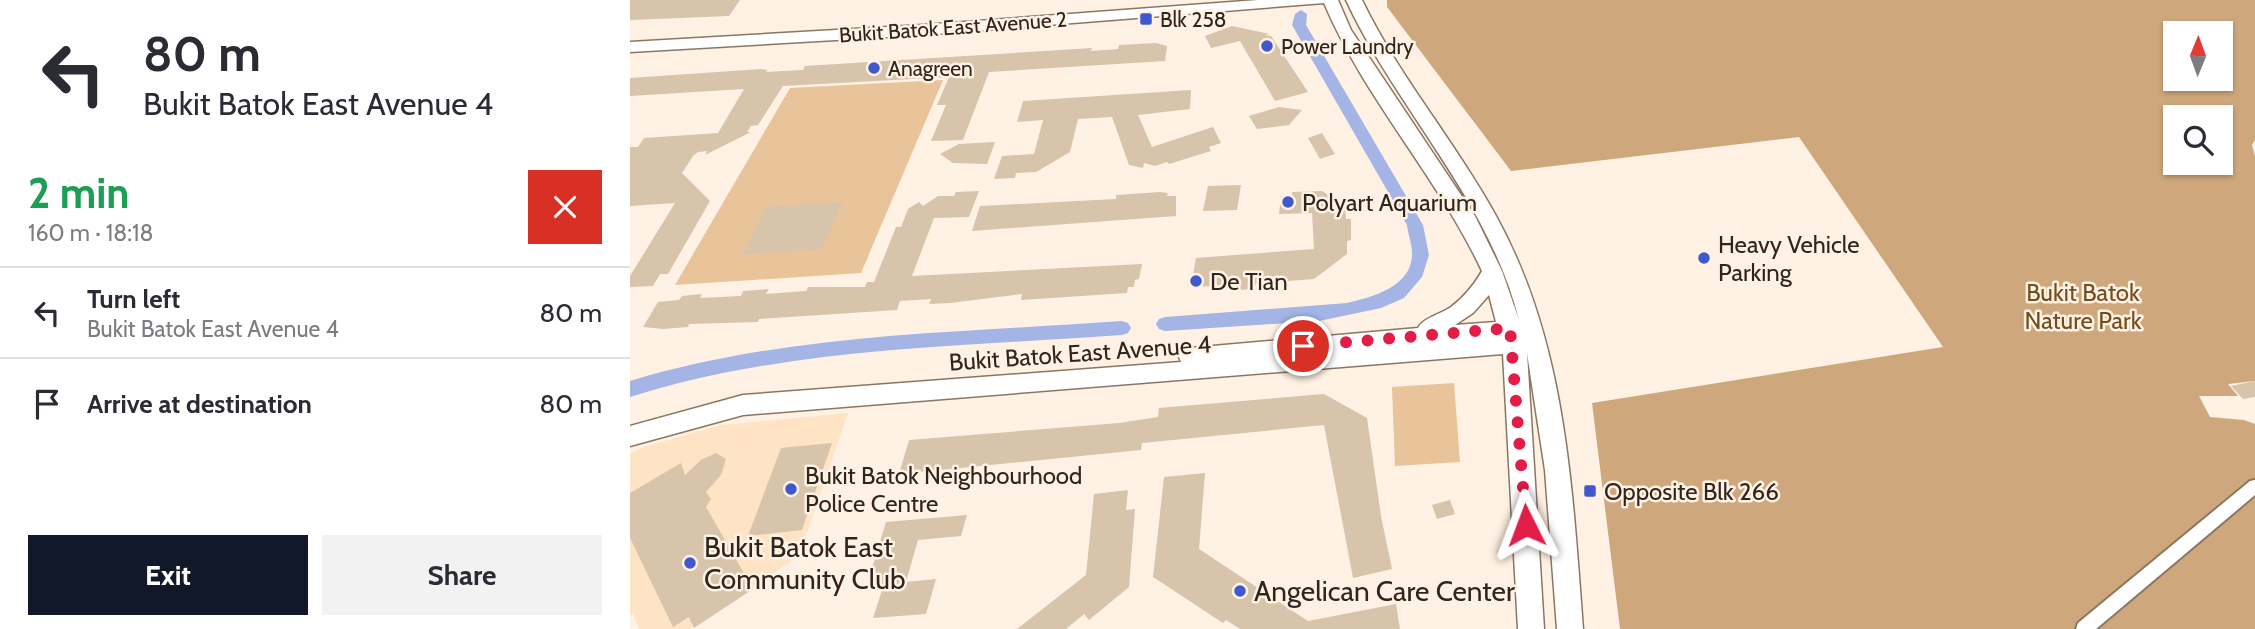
<!DOCTYPE html>
<meta charset="utf-8">
<style>
:root{--surface:#fff;--page:#f2f2f3;--text:#2b2b33;--muted:#7c7c81;--line:#e1e1e2;--accent:#111827}
body{margin:0;font-family:Cabin,sans-serif;background:var(--page);color:var(--text);height:100vh;display:flex;flex-direction:column;font-size:26px;white-space:nowrap}
*{box-sizing:border-box;margin:0}
p{font-size:23px;color:var(--muted)}
.icon{flex:none;width:38px;height:38px;fill:none;stroke:currentColor;stroke-width:2;stroke-linecap:round;stroke-linejoin:round}
.map{position:relative;flex:1;overflow:hidden}
.sheet{display:flex;flex-direction:column;background:var(--surface);width:630px}
.sheet>*{flex:none}
.top-card{background:#fff;color:var(--text);overflow:hidden}
.needle{width:46px;rotate:1deg}
.tools{position:absolute;left:1533px;top:21px;display:grid;gap:14px}
.tools a{display:grid;place-items:center;width:70px;height:70px;border-radius:0px;background:var(--surface);box-shadow:0 2px 5px #0004;font-size:35px}
.pin{position:absolute;display:grid;place-items:center;width:60px;height:60px;color:#fff;margin:-30px;border:4px solid #fff;border-radius:50%;box-shadow:0 2px 7px #0007}
.me{position:absolute;width:77px;margin:-38px;rotate:357deg;stroke-linejoin:round;filter:drop-shadow(0 0 5px #0008)}
.turn{display:flex;align-items:center;gap:24px;height:147px;padding:0 28px;font-size:32px}
.turn .icon{width:91px;height:91px;stroke-width:2.5}
.turn b{display:block;font-size:49px;line-height:60px}
.round{display:grid;place-items:center;flex:none;width:74px;height:74px;border-radius:0px;background:var(--page)}
.head{display:flex;align-items:center;justify-content:space-between;height:119px;padding:0 28px}
h1{font-size:42px;font-weight:700;line-height:52px;color:#1e9e55}
.cta{display:flex;gap:14px;margin-top:auto;padding:14px 28px}
.cta a{flex:1;height:80px;border-radius:0px;background:var(--accent);color:#fff;font-size:28px;font-weight:700;line-height:80px;text-align:center}
.cta a+a{background:var(--page);color:var(--text)}
ul{padding:0;list-style:none}
li{display:flex;align-items:center;gap:21px;height:91px;padding:0 28px;border-top:2px solid var(--line)}
li div{flex:1}
li b{display:block;font-size:26px}
li em{font-style:normal}
main{display:flex;flex:1;min-height:0}
.map>svg:first-child{display:block}
.built{fill:#fee3c4}
.green{fill:#e9c49a}
.forest{fill:#cea87c;fill-rule:evenodd}
.lines{fill:none;stroke-linecap:round;stroke-linejoin:round}
.canal{fill:#a3b4e5;fill-rule:evenodd}
.building{fill:#d8c3ab}
.pedestrian-casing{stroke:#8b7761;stroke-width:4}
.tertiary-casing{stroke:#8b7761;stroke-width:3}
.pedestrian{fill:#fff;fill-rule:evenodd}
.tertiary{fill:#fff;fill-rule:evenodd}
.route{stroke:#e11d48;stroke-width:12;stroke-dasharray:0 21.6}
.poi-dot{fill:#3f58cb;stroke:#fff1e3;stroke-width:2.5}
.labels{text-anchor:middle;dominant-baseline:central;stroke-width:5;stroke-linejoin:round;paint-order:stroke}
.far-poi-label{font-size:21px;fill:#2e261d;stroke:#fff1e3;text-anchor:start}
.far-street-label{font-size:21px;fill:#2e261d;stroke:#fff1e3}
.poi-label{font-size:24px;fill:#2e261d;stroke:#fff1e3;text-anchor:start}
.park-label{font-size:24px;fill:#734d1a;stroke:#fff1e3}
.street-label{font-size:24px;fill:#2e261d;stroke:#fff1e3}
.near-poi-label{font-size:28px;fill:#2e261d;stroke:#fff1e3;text-anchor:start}
</style>
<main>
<section class="sheet">
<div class="top-card">
<div class="turn"><svg class="icon" aria-label="left" viewBox="0 0 24 24"><path d="M17 20v-9H6M10 6l-5 5 5 5"/></svg><div><b>80 m</b>Bukit Batok East Avenue 4</div></div>
</div>
<div class="head"><div><h1>2 min</h1><p>160 m · 18:18</p></div><a class="round" style="background:#d93025;color:#fff"><svg class="icon" aria-label="close" viewBox="0 0 24 24"><path d="M6 6l12 12M18 6L6 18"/></svg></a></div>
<ul>
<li><svg class="icon" aria-label="left" viewBox="0 0 24 24"><path d="M17 20v-9H6M10 6l-5 5 5 5"/></svg><div><b>Turn left</b><p>Bukit Batok East Avenue 4</p></div><em>80 m</em></li>
<li><svg class="icon" aria-label="arrive" viewBox="0 0 24 24"><path d="M6 21V4h12l-3 4 3 4H6"/></svg><div><b>Arrive at destination</b></div><em>80 m</em></li>
</ul>
<div class="cta"><a>Exit</a><a>Share</a></div>
</section>
<div class="map">
<svg width="1625" height="629" viewBox="0 0 1625 629">
<rect width="100%" height="100%" fill="#fff1e3"/>
<polygon class="built" points="218,413 169,556 59,629 9,629 3,614 0,615 0,454 17,446 91,425"/>
<g class="green">
<polygon points="313,80 231,273 45,285 160,88"/>
<polygon points="824,383 830,462 765,466 762,387"/>
</g>
<path class="forest" d="M757 0H1625V140L1622 145 1625 156V381L1598 384 1608 396H1569L1580 417 1614 420 1625 424V629H990L962 403 1313 347 1169 137 881 171 757 7ZM1545 33H1591V79H1545ZM1545 117H1591V163H1545Z"/>
<g class="lines">
<g class="canal">
<path d="M671 10 677 14 676 25 793 225 799 255 792 277 774 298 751 308 689 321 535 331 529 329 526 324 529 319 535 317 717 303C743 297 783 286 782 253 782 244 778 234 777 225L662 25 665 14Z"/>
<path d="M492 321 498 323 501 328 498 333 492 335C328 347 158 347 0 397V381C158 333 328 333 492 321Z"/>
</g>
</g>
<g class="building">
<polygon points="0,0 110,0 99,16 0,20"/>
<polygon points="602,26 640,34 634,35 641,36 678,92 645,101 610,41 581,48 575,36"/>
<polygon points="526,43 537,46 535,61 359,72 333,140 301,141 316,105 307,105 319,77 153,86 128,125 121,126 117,132 121,132 75,155 77,151 68,152 63,156 52,173 80,201 38,274 30,274 23,286 0,287 0,276 45,203 0,206 0,147 8,147 14,138 88,133 114,89 0,96 0,78 131,69 138,70 136,72 173,70 175,66 462,48 461,51 488,49 489,45"/>
<polygon points="561,90 560,109 508,115 522,147 583,127 591,143 579,147 581,151 539,164 537,162 525,166 514,163 513,168 499,165 482,117 448,119 440,152 406,172 386,173 385,178 364,179 372,156 404,154 413,120 387,122 393,101"/>
<polygon points="649,107 672,110 659,125 627,129 619,116"/>
<polygon points="692,133 705,154 690,159 678,138"/>
<polygon points="365,142 357,164 323,163 310,154 329,144"/>
<polygon points="611,185 607,210 573,211 578,186"/>
<polygon points="349,191 339,217 304,218 282,276 512,264 509,279 505,280 504,287 498,287 497,293 391,300 392,294 320,303 299,304 301,299 270,301 267,310 129,319 128,322 59,324 58,327 33,329 13,327 28,302 49,300 52,296 72,294 70,298 111,296 113,291 139,289 136,294 176,291 178,287 235,287 237,282 244,282 266,227 271,227 278,209 289,202 293,206 308,196 324,196 326,192"/>
<polygon points="692,191 715,206 716,219 721,219 721,240 717,241 717,254 684,279 635,283 619,286 619,289 601,291 602,285 561,287 566,258 684,249 682,213 649,214 651,196 662,196 662,192"/>
<polygon points="530,192 538,193 537,196 546,196 546,216 342,231 350,206 486,199 486,195"/>
<polygon points="213,202 192,249 112,255 136,207"/>
<polygon points="1625,381 1625,397 1613,399 1601,386"/>
<polygon points="694,394 737,418 751,516 762,569 723,578 694,425 512,443 511,450 269,474 279,440 489,423 528,417 529,408"/>
<polygon points="202,443 172,530 118,536 151,448"/>
<polygon points="86,453 96,459 91,475 76,492 81,499 76,507 123,589 64,628 59,617 43,627 0,538 0,493 51,463 55,475 71,460"/>
<polygon points="575,473 569,549 678,621 766,604 770,629 610,629 596,620 593,623 523,577 534,477"/>
<polygon points="498,490 496,510 505,509 499,587 459,620 454,614 436,629 387,629 456,575 464,494"/>
<polygon points="820,500 825,514 807,519 802,505"/>
<polygon points="337,515 331,536 288,540 276,582 306,579 296,614 243,618 253,587 236,588 256,522"/>
</g>
<g class="lines">
<g class="pedestrian-casing">
<polygon id="pedestrian" points="1625,480 1625,495 1466,629 1446,629 1448,623 1620,481"/>
</g>
<g class="tertiary-casing">
<path id="tertiary" d="M628 0H708L721 30 845 216 872 271 889 320C859 200 767 110 716 0H732C769 77 825 141 866 216 936 343 942 485 953 629H927L915 470 897 353 914 629H888L873 354 113 415 0 446V426L113 395 551 362 549 357 552 351 560 348 788 328C793 318 811 314 821 307 834 297 844 285 852 271 808 177 734 98 694 3L293 35 0 52V42L293 25ZM859 295 866 322 825 325 843 313Z"/>
</g>
<use href="#pedestrian" class="pedestrian"/>
<use href="#tertiary" class="tertiary"/>
</g>
<g class="lines">
<polyline class="route" points="673,346 880,328 896,525"/>
</g>
<g class="poi-dot">
<rect x="509" y="12" width="14" height="14" rx="3.5"/>
<circle cx="637" cy="46" r="7"/>
<circle cx="244" cy="68" r="7"/>
<circle cx="658" cy="202" r="7"/>
<circle cx="1074" cy="258" r="7"/>
<circle cx="566" cy="281" r="7"/>
<circle cx="161" cy="489" r="7"/>
<rect x="953" y="484" width="14" height="14" rx="3.5"/>
<circle cx="60" cy="563" r="7"/>
<circle cx="610" cy="591" r="7"/>
</g>
<g class="labels">
<g class="far-poi-label">
<text x="530" y="19">Blk 258</text>
<text x="651" y="46">Power Laundry</text>
<text x="258" y="68">Anagreen</text>
</g>
<g class="far-street-label">
<text transform="translate(323 27) rotate(-4)">Bukit Batok East Avenue 2</text>
</g>
<g class="poi-label">
<text x="672" y="202">Polyart Aquarium</text>
<text x="1088" y="244">Heavy Vehicle<tspan x="1088" dy="28">Parking</tspan></text>
<text x="580" y="281">De Tian</text>
<text x="175" y="475">Bukit Batok Neighbourhood<tspan x="175" dy="28">Police Centre</tspan></text>
<text x="974" y="491">Opposite Blk 266</text>
</g>
<g class="park-label">
<text x="1453" y="292">Bukit Batok<tspan x="1453" dy="28">Nature Park</tspan></text>
</g>
<g class="street-label">
<text transform="translate(450 353) rotate(-4)">Bukit Batok East Avenue 4</text>
</g>
<g class="near-poi-label">
<text x="74" y="547">Bukit Batok East<tspan x="74" dy="32">Community Club</tspan></text>
<text x="624" y="591">Angelican Care Center</text>
</g>
</g>
</svg>
<div class="tools">
<a><svg class="needle" viewBox="-14 -14 28 28"><path d="M0-13l5 13h-10z" fill="#e53935"/><path d="M0 13l5-13h-10z" fill="#7c7c81"/></svg></a>
<a><svg class="icon" aria-label="search" viewBox="0 0 24 24"><circle cx="10" cy="10" r="6"/><path d="M15 15l6 6"/></svg></a>
</div>
<div class="pin" style="left:673px;top:346px;background:#d93025"><svg class="icon" aria-label="arrive" viewBox="0 0 24 24"><path d="M6 21V4h12l-3 4 3 4H6"/></svg></div>
<svg class="me" style="left:896px;top:525px" viewBox="-20 -20 40 40"><path d="M0-17L14 15 0 8-14 15z" fill="#e11d48" stroke="#fff" stroke-width="4"/></svg>
</div>
</main>
